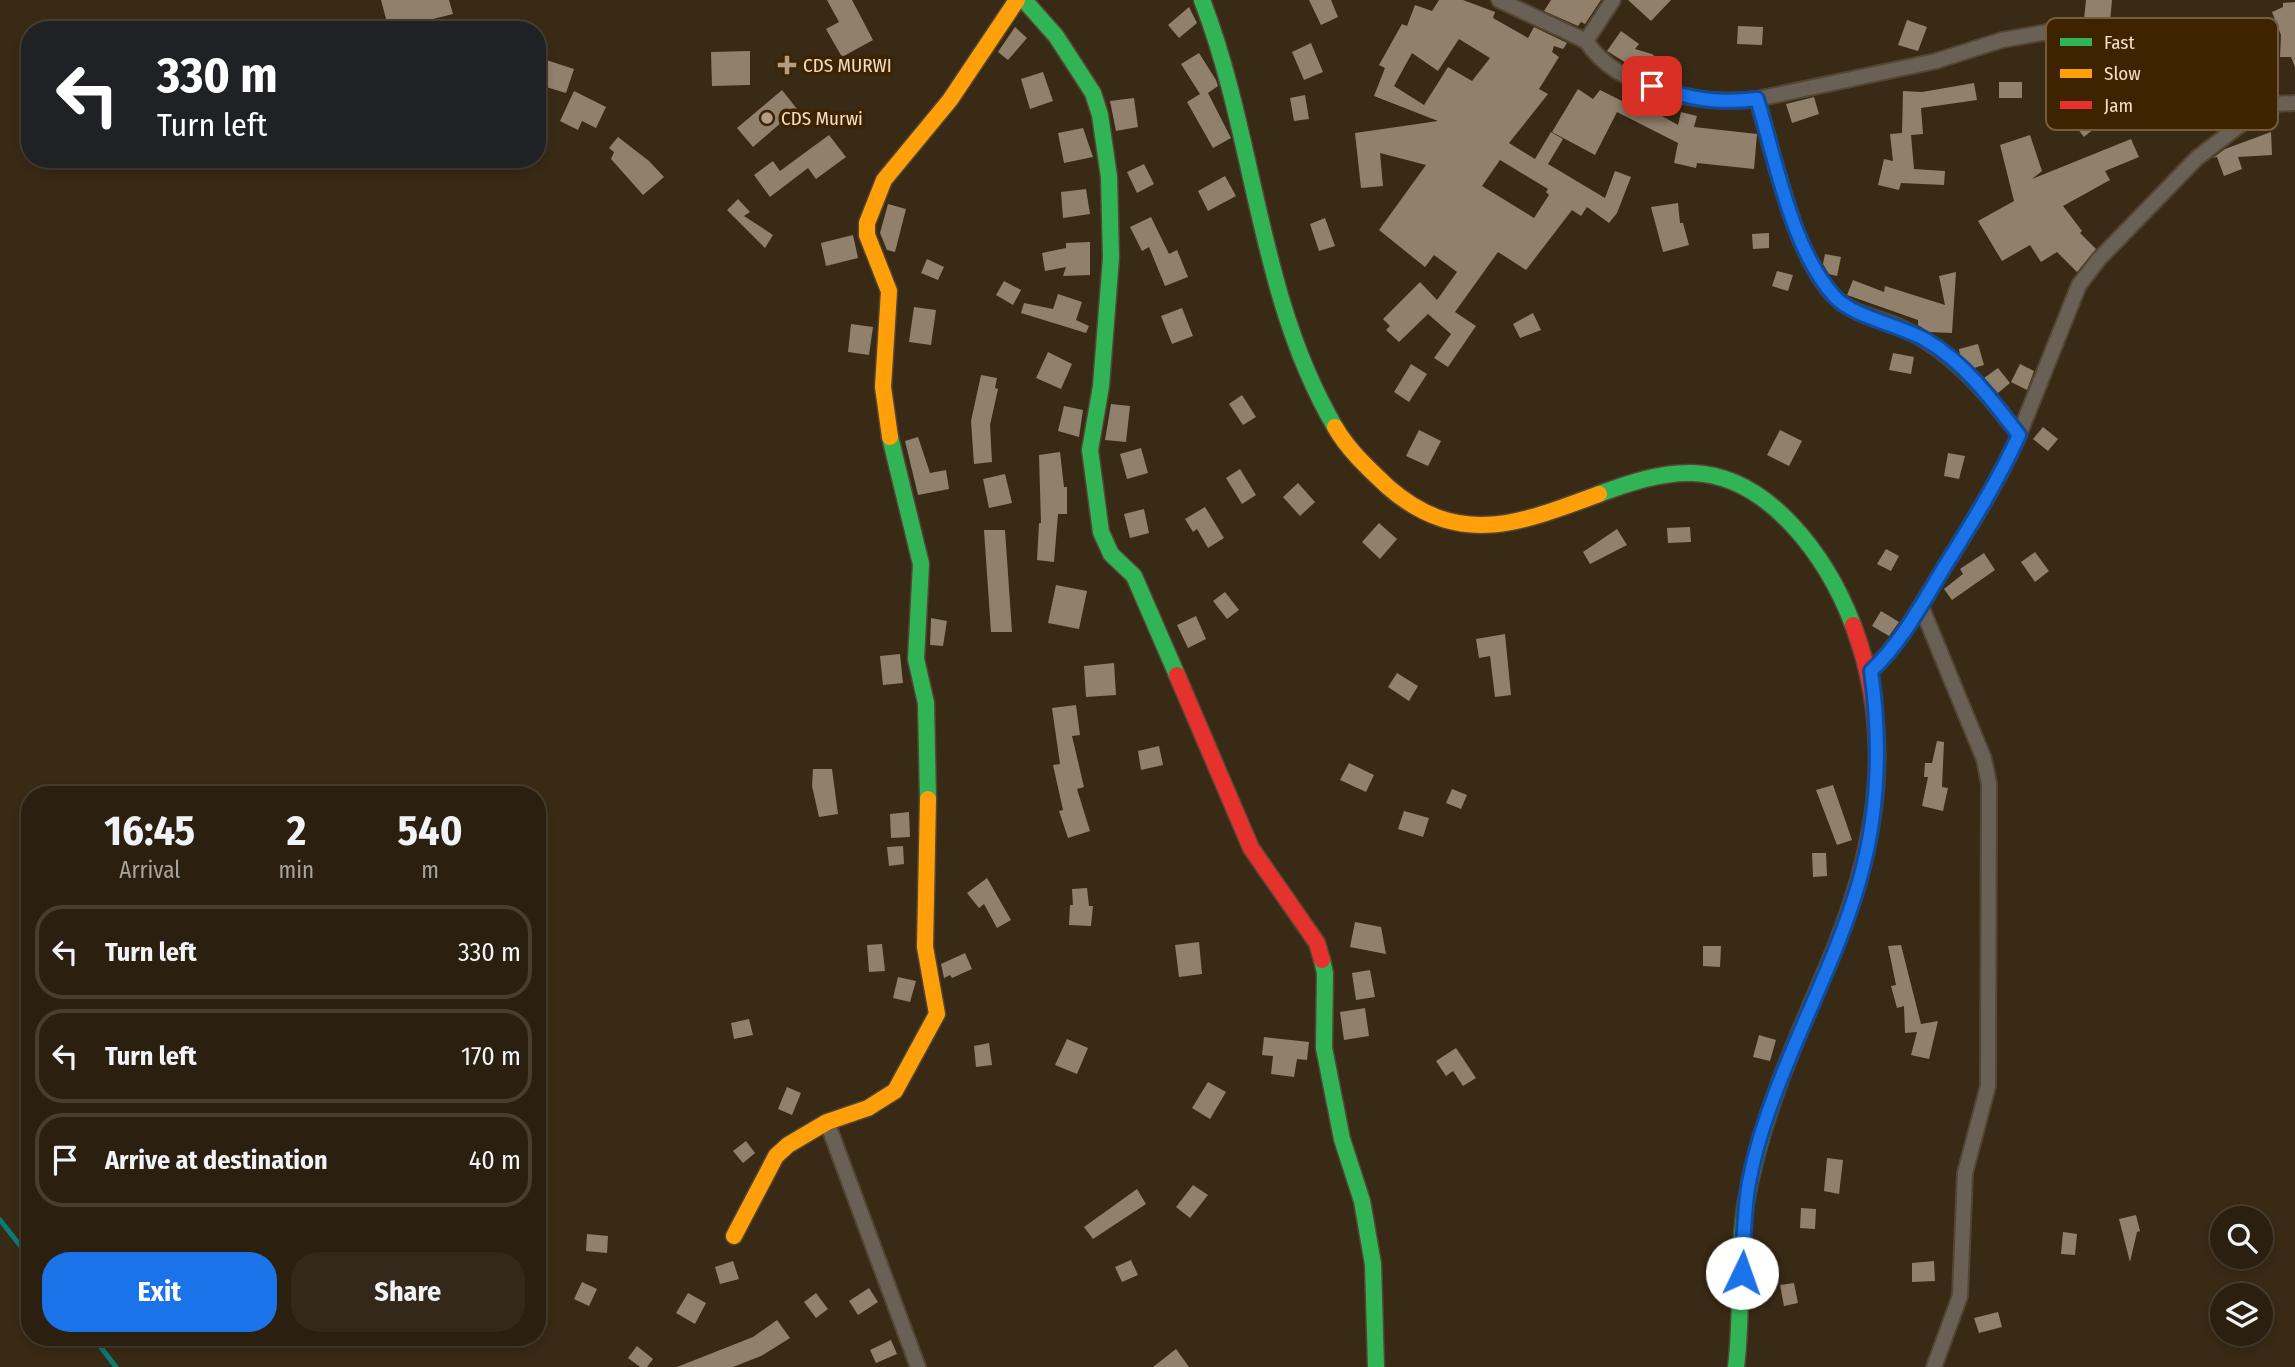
<!DOCTYPE html>
<style>
:root{--surface:#2b2010;--page:#332819;--text:#f1f3f6;--muted:#a6a39f;--line:#473e30;--accent:#1a73e8}
body{margin:0;font-family:"Fira Sans Condensed",sans-serif;background:var(--page);color:var(--text);height:100vh;display:flex;flex-direction:column;font-size:26px;white-space:nowrap}
*{box-sizing:border-box;margin:0}
p{font-size:23px;color:var(--muted)}
.icon{flex:none;width:38px;height:38px;fill:none;stroke:currentColor;stroke-width:2;stroke-linecap:round;stroke-linejoin:round}
.map{position:relative;flex:1;overflow:hidden}
.side{position:absolute;left:21px;top:786px;width:525px;height:560px;display:flex;flex-direction:column;background:var(--surface);border-radius:28px;box-shadow:0 4px 10px #0003,0 0 0 2px var(--line)}
.side>*{flex:none}
.banner{position:absolute;left:21px;top:21px;width:525px;height:147px;border-radius:28px;box-shadow:0 4px 10px #0003,0 0 0 2px var(--line);background:#202124;color:#fff;overflow:hidden}
.buttons{position:absolute;left:2210px;top:1206px;display:grid;gap:14px}
.buttons a{display:grid;place-items:center;width:63px;height:63px;border-radius:50%;background:var(--surface);box-shadow:0 4px 10px #0003,0 0 0 2px var(--line);font-size:35px}
.pin{position:absolute;display:grid;place-items:center;width:60px;height:60px;color:#fff;margin:-30px;border-radius:14px;box-shadow:0 4px 10px #0006}
.me{position:absolute;width:77px;margin:-38px;rotate:3deg;stroke-linejoin:round;filter:drop-shadow(0 0 5px #0008)}
.turn{display:flex;align-items:center;gap:24px;height:147px;padding:0 21px;font-size:32px}
.turn .icon{width:91px;height:91px;stroke-width:2.5}
.turn b{display:block;font-size:49px;line-height:60px}
.eta{display:flex;justify-content:space-evenly;align-items:center;height:119px;text-align:center}
.eta b{font-size:42px;font-weight:700;line-height:49px}
.primary-button{display:flex;gap:14px;margin-top:auto;padding:14px 21px}
.primary-button a{flex:1;height:80px;border-radius:28px;background:var(--accent);color:#fff;font-size:28px;font-weight:700;line-height:80px;text-align:center}
.primary-button a+a{background:var(--page);color:var(--text)}
ul{padding:0;list-style:none}
li{display:flex;align-items:center;gap:21px;height:94px;margin:0 14px 10px;padding:0 7px;border:4px solid var(--line);border-radius:28px}
li div{flex:1}
li b{display:block;font-size:26px}
li em{font-style:normal}
.map>svg:first-child{display:block}
.lines{fill:none;stroke-linecap:round;stroke-linejoin:round}
.stream{stroke:#0c7b75;stroke-width:5}
.building{fill:#91816c;fill-rule:evenodd}
.street-casing{stroke:#544634;stroke-width:18}
.fast-casing{stroke:#544634;stroke-width:19}
.slow-casing{stroke:#544634;stroke-width:19}
.jam-casing{stroke:#544634;stroke-width:19}
.street{stroke:#6a6156;stroke-width:14}
.fast{stroke:#30b455;stroke-width:16}
.slow{stroke:#ff9f0a;stroke-width:16}
.jam{stroke:#e5322d;stroke-width:16}
.route-casing{stroke:#114b97;stroke-width:18}
.route{stroke:#1a73e8;stroke-width:12}
.poi-dot{fill:#b29e87;stroke:#3d2300;stroke-width:2.5}
.labels{text-anchor:middle;dominant-baseline:central;stroke-width:7;stroke-linejoin:round;paint-order:stroke}
.poi-label{font-size:19px;fill:#f3ddc5;stroke:#3d2300;text-anchor:start}
.key{fill:#3d2300;stroke:#745b3b;stroke-width:2}
.key-label{font-size:19px;fill:#f3ddc5}
</style>
<div class="map">
<svg width="2295" height="1367" viewBox="0 0 2295 1367">
<rect width="100%" height="100%" fill="#392a15"/>
<g class="lines">
<g class="stream">
<polyline points="0,1220 30,1258"/>
<polyline points="93,1337 116,1367"/>
</g>
</g>
<g class="building">
<polygon points="381,0 449,0 453,14 389,30"/>
<polygon points="827,0 852,0 873,40 842,57 826,29 839,22"/>
<polygon points="1309,0 1331,0 1338,17 1321,25"/>
<path d="M1439 0H1463L1495 12 1493 18 1528 38 1534 27 1567 43 1563 49 1554 46 1552 52 1559 57 1539 89 1548 94 1509 143 1535 159 1551 132 1563 139 1548 164 1605 198 1615 171 1631 177 1617 213 1609 223 1587 207 1581 216 1572 210 1526 270 1498 252 1455 312 1476 326 1448 367 1434 358 1451 334 1428 314 1399 342 1386 330 1390 326 1383 319 1420 282 1437 300 1457 272 1434 255 1425 267 1379 230 1426 165 1380 153 1383 186 1361 188 1355 133 1438 121 1374 96 1385 68 1379 65 1402 24 1407 26 1415 5 1432 11ZM1459 39 1490 58 1472 81 1448 67 1424 105 1394 86 1412 53 1438 71ZM1500 160 1548 189 1546 192 1549 195 1534 218 1482 186Z"/>
<polygon points="1551,0 1601,0 1585,24 1581,22 1578,26 1544,11"/>
<polygon points="1628,0 1671,0 1651,21"/>
<polygon points="2086,0 2112,0 2109,33 2089,27 2090,20 2084,19"/>
<polygon points="2295,2 2295,67 2291,57 2280,57 2281,35 2272,12 2283,7 2283,3"/>
<polygon points="1189,7 1197,23 1179,38 1168,25"/>
<polygon points="2155,17 2156,32 2139,34 2137,19"/>
<polygon points="1907,20 1927,27 1918,51 1898,45"/>
<polygon points="1738,26 1763,27 1762,45 1737,44"/>
<polygon points="1015,27 1027,38 1008,60 998,52"/>
<polygon points="1621,31 1639,44 1635,49 1652,54 1672,69 1668,82 1644,74 1607,51"/>
<polygon points="1311,43 1323,72 1304,80 1292,52"/>
<polygon points="750,51 750,85 712,86 711,52"/>
<polygon points="1199,53 1216,80 1218,86 1208,93 1231,138 1213,148 1187,102 1200,94 1181,64"/>
<polygon points="537,57 574,69 566,93 546,87 548,80 537,78"/>
<polygon points="1043,72 1053,101 1030,109 1021,79"/>
<rect x="1999" y="82" width="23" height="16"/>
<polygon points="1974,83 1977,100 1921,108 1923,134 1911,135 1914,169 1945,171 1944,185 1901,183 1899,190 1878,185 1884,159 1893,161 1890,134 1902,133 1903,91 1922,92"/>
<polygon points="1578,89 1593,99 1600,90 1638,109 1641,104 1678,125 1681,112 1697,116 1694,127 1757,134 1754,169 1697,163 1696,168 1674,163 1678,143 1617,112 1595,155 1552,132"/>
<polygon points="782,90 797,109 753,147 737,128"/>
<polygon points="574,91 606,107 596,128 582,121 578,130 560,121"/>
<polygon points="1305,95 1309,119 1294,121 1290,98"/>
<polygon points="1814,97 1819,114 1792,123 1786,104"/>
<polygon points="1134,98 1138,127 1116,131 1110,101"/>
<polygon points="2082,110 2096,127 2084,137 2070,119"/>
<polygon points="1083,128 1093,157 1064,163 1058,133"/>
<polygon points="2271,132 2272,155 2238,157 2242,169 2224,176 2217,157 2213,158 2225,149"/>
<polygon points="829,135 846,157 816,179 808,168 770,197 754,175 773,161 780,171"/>
<polygon points="2030,135 2042,171 2032,179 2131,139 2139,157 2105,171 2110,180 2063,206 2082,231 2080,233 2096,249 2077,272 2057,252 2041,262 2030,245 2002,261 1978,221 2014,201 2000,145"/>
<polygon points="618,137 649,161 664,177 643,195 611,159 614,152 609,148"/>
<polygon points="1144,164 1154,184 1137,193 1127,172"/>
<polygon points="1225,176 1236,196 1208,211 1198,191"/>
<polygon points="1086,189 1090,214 1063,218 1061,192"/>
<polygon points="738,199 750,212 744,216 773,235 765,248 727,210"/>
<polygon points="1678,203 1680,223 1683,223 1689,245 1663,252 1651,207"/>
<polygon points="888,204 906,209 895,252 887,250 880,233"/>
<polygon points="1151,217 1169,254 1177,250 1188,277 1165,286 1149,247 1142,251 1130,227"/>
<polygon points="1325,218 1335,246 1319,251 1310,224"/>
<polygon points="1769,233 1769,248 1753,249 1752,234"/>
<polygon points="853,235 858,258 826,266 821,243"/>
<polygon points="1090,242 1090,275 1063,276 1066,267 1045,271 1042,253 1066,248 1066,243"/>
<polygon points="1825,254 1841,257 1837,276 1829,274 1823,264"/>
<polygon points="927,259 944,267 938,280 921,273"/>
<polygon points="1777,271 1793,275 1788,291 1772,286"/>
<polygon points="1956,272 1952,333 1929,332 1918,325 1918,320 1847,295 1853,280 1884,292 1885,286 1945,305 1939,276"/>
<polygon points="1004,281 1021,290 1013,305 996,295"/>
<polygon points="1058,294 1082,302 1076,320 1089,326 1086,333 1021,313 1024,303 1053,309"/>
<polygon points="914,307 936,310 931,345 909,342"/>
<polygon points="1182,308 1193,336 1172,344 1161,316"/>
<polygon points="1533,313 1541,330 1520,338 1513,324"/>
<polygon points="851,324 873,327 869,355 848,352"/>
<polygon points="1978,344 1984,365 1974,368 1960,355 1959,349"/>
<polygon points="1048,352 1072,364 1061,389 1036,378"/>
<polygon points="1893,353 1914,357 1911,374 1889,370"/>
<polygon points="1411,364 1427,374 1409,402 1394,392"/>
<polygon points="2020,364 2034,371 2027,390 2011,382"/>
<polygon points="1998,368 2010,383 1998,393 1984,378"/>
<polygon points="981,375 997,378 995,388 998,389 990,425 992,462 974,464 971,421"/>
<polygon points="1242,395 1256,417 1243,425 1229,404"/>
<polygon points="1111,404 1130,406 1126,442 1105,440"/>
<polygon points="1064,406 1083,410 1079,437 1058,431"/>
<polygon points="2043,427 2058,439 2048,451 2033,439"/>
<polygon points="1419,430 1441,441 1428,466 1406,456"/>
<polygon points="1780,430 1802,441 1789,466 1767,455"/>
<polygon points="918,437 930,473 946,470 949,489 918,495 905,441"/>
<polygon points="1141,448 1148,473 1127,479 1120,454"/>
<polygon points="1060,452 1064,487 1067,487 1067,514 1058,514 1054,562 1037,560 1039,523 1041,523 1039,455"/>
<polygon points="1948,453 1965,456 1959,479 1944,476"/>
<polygon points="1240,469 1256,495 1242,504 1226,478"/>
<polygon points="1005,474 1012,503 989,508 983,479"/>
<polygon points="1298,483 1315,502 1300,516 1283,497"/>
<polygon points="1205,507 1224,538 1208,548 1197,529 1193,532 1185,519"/>
<polygon points="1144,509 1149,533 1130,538 1124,514"/>
<polygon points="1379,523 1397,539 1380,559 1362,542"/>
<polygon points="1690,527 1691,542 1668,543 1667,528"/>
<polygon points="1617,529 1627,545 1590,564 1583,552"/>
<polygon points="984,530 1005,530 1012,632 991,632"/>
<polygon points="1886,549 1899,556 1891,571 1877,564"/>
<polygon points="2035,552 2049,571 2035,582 2021,562"/>
<polygon points="1984,553 1995,570 1952,600 1944,589 1963,574 1960,569"/>
<polygon points="1056,585 1087,591 1079,629 1048,623"/>
<polygon points="1225,592 1239,610 1227,619 1213,601"/>
<polygon points="1881,611 1899,622 1889,636 1872,626"/>
<polygon points="1196,616 1206,639 1188,648 1177,625"/>
<polygon points="931,618 947,621 943,646 930,645"/>
<polygon points="1505,634 1511,695 1495,697 1490,656 1479,658 1476,639"/>
<polygon points="900,654 903,683 883,685 880,656"/>
<polygon points="1114,663 1116,695 1086,697 1084,666"/>
<polygon points="1397,673 1418,686 1409,701 1388,687"/>
<polygon points="1076,705 1080,735 1072,736 1084,787 1077,789 1090,831 1068,838 1059,811 1063,810 1053,765 1060,764 1052,708"/>
<polygon points="1937,741 1944,742 1942,787 1948,788 1943,811 1922,806 1928,777 1924,777 1925,763 1932,763"/>
<polygon points="1159,746 1163,765 1141,770 1138,751"/>
<polygon points="1349,763 1374,775 1366,792 1340,780"/>
<polygon points="813,769 832,769 838,814 819,817 812,786"/>
<polygon points="1833,785 1852,840 1837,845 1816,790"/>
<polygon points="1452,789 1467,795 1461,809 1446,803"/>
<polygon points="1404,811 1429,818 1423,837 1398,829"/>
<polygon points="909,812 910,837 891,838 890,814"/>
<polygon points="903,846 904,864 889,866 887,847"/>
<polygon points="1812,853 1826,853 1827,876 1813,877"/>
<polygon points="987,878 1011,920 997,928 984,904 979,908 967,893"/>
<polygon points="1087,888 1089,906 1093,906 1091,926 1069,925 1070,905 1073,905 1072,889"/>
<polygon points="1355,922 1381,927 1386,954 1350,947"/>
<polygon points="1199,942 1202,974 1179,977 1175,945"/>
<polygon points="882,944 885,971 869,972 867,945"/>
<polygon points="1901,945 1921,1024 1938,1021 1929,1059 1911,1055 1917,1032 1905,1033 1904,1006 1897,1008 1891,986 1896,985 1888,946"/>
<polygon points="1703,946 1721,946 1720,967 1703,966"/>
<polygon points="965,953 972,969 952,978 950,975 944,978 941,964"/>
<polygon points="1370,970 1375,997 1356,1000 1352,973"/>
<polygon points="898,977 916,981 910,1002 893,998"/>
<polygon points="1365,1008 1369,1036 1344,1040 1340,1012"/>
<polygon points="749,1019 753,1035 734,1039 731,1023"/>
<polygon points="1759,1035 1776,1040 1770,1061 1753,1057"/>
<polygon points="1264,1037 1309,1042 1307,1060 1297,1059 1294,1077 1271,1074 1273,1056 1262,1055"/>
<polygon points="1067,1039 1088,1048 1077,1074 1055,1065"/>
<polygon points="989,1043 992,1065 976,1067 974,1046"/>
<polygon points="1456,1048 1476,1078 1463,1086 1453,1071 1446,1076 1436,1061"/>
<polygon points="1208,1082 1226,1092 1210,1119 1192,1108"/>
<polygon points="787,1087 801,1093 792,1115 778,1109"/>
<polygon points="746,1141 755,1153 743,1163 733,1151"/>
<polygon points="1827,1158 1843,1160 1839,1194 1824,1191"/>
<polygon points="1193,1185 1208,1195 1190,1218 1176,1207"/>
<polygon points="1137,1189 1146,1204 1093,1239 1084,1227"/>
<polygon points="1801,1208 1816,1209 1815,1229 1800,1228"/>
<polygon points="2136,1215 2140,1231 2137,1232 2130,1262 2119,1219"/>
<polygon points="2063,1232 2077,1234 2075,1255 2061,1254"/>
<polygon points="587,1234 608,1236 607,1253 586,1251"/>
<polygon points="1131,1260 1138,1275 1122,1282 1115,1267"/>
<polygon points="733,1261 739,1279 720,1284 715,1267"/>
<polygon points="1934,1261 1935,1281 1912,1282 1912,1263"/>
<polygon points="582,1282 597,1289 589,1306 574,1299"/>
<polygon points="1794,1283 1798,1303 1784,1306 1780,1285"/>
<polygon points="869,1288 878,1302 858,1315 849,1301"/>
<polygon points="688,1293 706,1303 695,1324 676,1313"/>
<polygon points="816,1293 828,1309 816,1318 804,1302"/>
<polygon points="1998,1312 2002,1327 1979,1333 1974,1318"/>
<polygon points="777,1320 790,1338 761,1356 733,1367 677,1367 753,1337"/>
<polygon points="891,1340 897,1354 876,1363 870,1350"/>
<polygon points="637,1346 653,1359 647,1367 640,1367 628,1358"/>
<polygon points="1176,1349 1189,1367 1153,1367"/>
</g>
<g class="lines">
<g class="street-casing">
<g id="street">
<polyline points="1499,0 1586,41 1613,0"/>
<path d="M1586 41C1619 91 1702 106 1757 99 1774 154 1795 262 1838 300 1855 315 1882 318 1902 328 1952 351 1986 392 2019 435 1998 483 1970 526 1942 571 1921 605 1901 643 1871 671"/>
<polyline points="1757,99 1936,61 2002,40 2053,31 2076,33 2111,44 2275,104 2295,103"/>
<polyline points="2019,435 2079,285 2099,259 2197,158 2249,118 2275,104"/>
<polyline points="1921,606 1984,759 1989,784 1988,1086 1965,1173 1960,1296 1934,1367"/>
<polyline points="827,1122 918,1367"/>
</g>
</g>
<g class="fast-casing">
<g id="fast">
<polyline points="1024,0 1056,36 1093,93 1100,115 1109,177 1111,258 1101,386 1090,450 1101,532 1111,554 1134,576 1177,675"/>
<path d="M1202 0C1256 140 1258 296 1335 427"/>
<polyline points="890,437 921,564 916,659 926,703 928,799"/>
<path d="M1599 494C1629 483 1661 472 1693 473 1770 476 1828 559 1853 625"/>
<polyline points="1322,960 1325,973 1324,1048 1342,1139 1362,1201 1373,1264 1376,1367"/>
<path d="M1736 1367C1743 1312 1737 1256 1746 1202 1760 1121 1794 1044 1826 970"/>
</g>
</g>
<g class="slow-casing">
<g id="slow">
<path d="M1335 427C1348 450 1369 469 1388 487 1459 549 1521 523 1599 494"/>
<polyline points="890,437 883,387 889,291 867,235 867,223 884,180 950,100 1017,0"/>
<polyline points="734,1236 776,1156 788,1145 827,1122 868,1108 895,1091 937,1014 925,947 928,799"/>
</g>
</g>
<g class="jam-casing">
<g id="jam">
<polyline points="1177,675 1251,848 1317,943 1322,960"/>
<path d="M1826 970C1875 856 1898 744 1853 625"/>
</g>
</g>
<use href="#street" class="street"/>
<use href="#fast" class="fast"/>
<use href="#slow" class="slow"/>
<use href="#jam" class="jam"/>
</g>
<g class="lines">
<g class="route-casing">
<path id="route" d="M1652 86C1691 99 1716 104 1757 99 1776 160 1791 249 1835 297 1853 317 1900 325 1926 340 1964 362 1993 401 2019 435 1998 481 1972 523 1945 566 1923 602 1902 642 1871 671 1881 741 1879 813 1859 882 1830 983 1766 1084 1748 1188 1744 1216 1743 1245 1742 1273"/>
</g>
<use href="#route" class="route"/>
</g>
<g class="poi-dot">
<path d="M783.5 54.5h7v7h7v7h-7v7h-7v-7h-7v-7h7z"/>
<circle cx="767" cy="118" r="7"/>
</g>
<g class="labels">
<g class="poi-label">
<text x="803" y="65">CDS MURWI</text>
<text x="781" y="118">CDS Murwi</text>
</g>
</g>
<rect x="2046" y="18" width="232" height="112" rx="10" class="key"/>
<rect x="2060" y="38" width="32" height="8" fill="#30b455"/>
<rect x="2060" y="69" width="32" height="9" fill="#ff9f0a"/>
<rect x="2060" y="101" width="32" height="8" fill="#e5322d"/>
<g class="key-label">
<text x="2104" y="49">Fast</text>
<text x="2104" y="80">Slow</text>
<text x="2104" y="112">Jam</text>
</g>
</svg>
<div class="buttons">
<a><svg class="icon" aria-label="search" viewBox="0 0 24 24"><circle cx="10" cy="10" r="6"/><path d="M15 15l6 6"/></svg></a>
<a><svg class="icon" aria-label="layers" viewBox="0 0 24 24"><path d="M12 4l9 5-9 5-9-5zM3 14l9 5 9-5"/></svg></a>
</div>
<div class="pin" style="left:1652px;top:86px;background:#d93025"><svg class="icon" aria-label="arrive" viewBox="0 0 24 24"><path d="M6 21V4h12l-3 4 3 4H6"/></svg></div>
<svg class="me" style="left:1742px;top:1273px" viewBox="-20 -20 40 40"><circle r="19" fill="#fff"/><path d="M0-13L10 11 0 6-10 11z" fill="#1a73e8"/></svg>
<div class="banner">
<div class="turn"><svg class="icon" aria-label="left" viewBox="0 0 24 24"><path d="M17 20v-9H6M10 6l-5 5 5 5"/></svg><div><b>330 m</b>Turn left</div></div>
</div>
<section class="side">
<div class="eta">
<div><b>16:45</b><p>Arrival</p></div>
<div><b>2</b><p>min</p></div>
<div><b>540</b><p>m</p></div>
</div>
<ul>
<li><svg class="icon" aria-label="left" viewBox="0 0 24 24"><path d="M17 20v-9H6M10 6l-5 5 5 5"/></svg><div><b>Turn left</b></div><em>330 m</em></li>
<li><svg class="icon" aria-label="left" viewBox="0 0 24 24"><path d="M17 20v-9H6M10 6l-5 5 5 5"/></svg><div><b>Turn left</b></div><em>170 m</em></li>
<li><svg class="icon" aria-label="arrive" viewBox="0 0 24 24"><path d="M6 21V4h12l-3 4 3 4H6"/></svg><div><b>Arrive at destination</b></div><em>40 m</em></li>
</ul>
<div class="primary-button"><a>Exit</a><a>Share</a></div>
</section>
</div>
